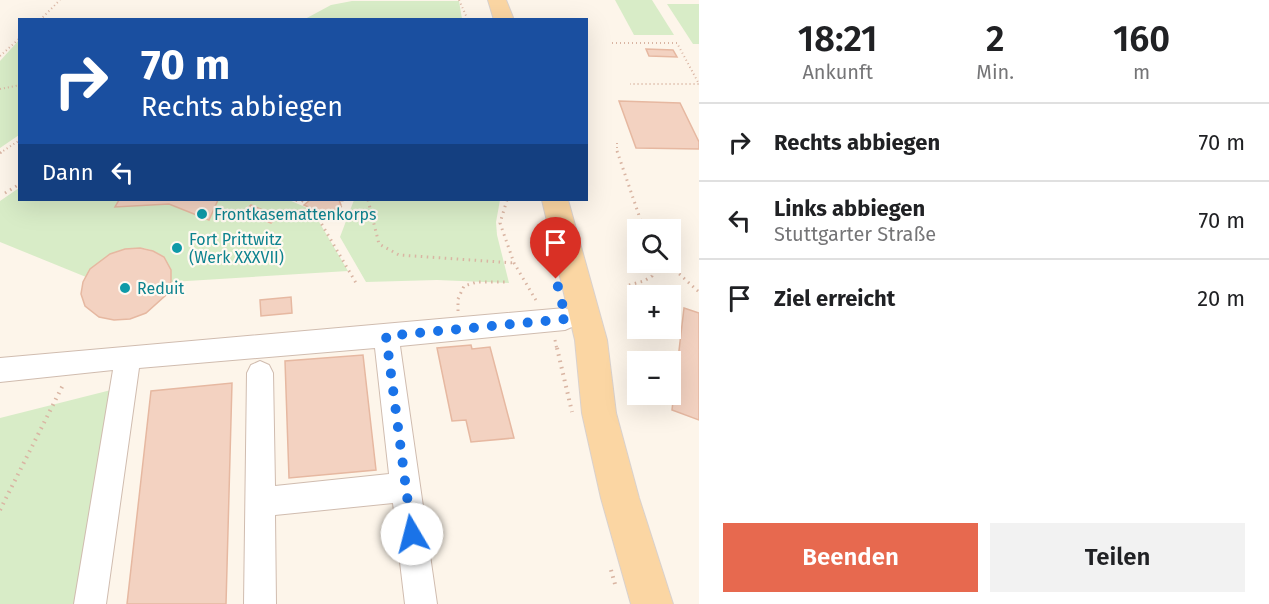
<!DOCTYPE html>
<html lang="de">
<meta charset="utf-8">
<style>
:root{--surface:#fff;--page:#f2f2f2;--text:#202124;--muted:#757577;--line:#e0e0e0;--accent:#e7694f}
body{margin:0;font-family:"Fira Sans",sans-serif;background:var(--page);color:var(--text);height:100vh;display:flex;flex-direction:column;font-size:22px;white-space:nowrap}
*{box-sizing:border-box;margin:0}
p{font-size:20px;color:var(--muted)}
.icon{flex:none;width:33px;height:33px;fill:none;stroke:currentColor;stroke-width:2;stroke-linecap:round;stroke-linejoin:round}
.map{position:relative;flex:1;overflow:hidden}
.sheet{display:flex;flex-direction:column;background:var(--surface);width:570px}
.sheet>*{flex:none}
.top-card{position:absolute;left:18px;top:18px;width:570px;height:183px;border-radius:0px;box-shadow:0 6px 24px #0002;background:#1a4fa0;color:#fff;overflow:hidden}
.fabs{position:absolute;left:627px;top:219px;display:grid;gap:12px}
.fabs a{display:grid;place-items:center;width:54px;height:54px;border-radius:0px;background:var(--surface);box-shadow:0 6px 24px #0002;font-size:30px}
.pin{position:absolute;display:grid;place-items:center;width:51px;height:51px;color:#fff;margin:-62px -26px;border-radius:50% 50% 50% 0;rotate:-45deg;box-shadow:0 0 6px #0007}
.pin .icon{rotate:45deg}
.me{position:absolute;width:66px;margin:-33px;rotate:352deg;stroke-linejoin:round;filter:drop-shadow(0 0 4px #0008)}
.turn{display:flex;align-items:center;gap:21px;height:126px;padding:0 24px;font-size:27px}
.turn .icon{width:78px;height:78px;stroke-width:2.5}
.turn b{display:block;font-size:42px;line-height:51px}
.then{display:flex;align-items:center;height:57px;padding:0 24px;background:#0003;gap:12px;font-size:22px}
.eta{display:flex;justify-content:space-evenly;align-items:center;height:102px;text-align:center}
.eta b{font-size:36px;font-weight:600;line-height:42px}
.button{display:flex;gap:12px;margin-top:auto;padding:12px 24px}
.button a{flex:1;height:69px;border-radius:0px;background:var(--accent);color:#fff;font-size:24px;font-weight:600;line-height:69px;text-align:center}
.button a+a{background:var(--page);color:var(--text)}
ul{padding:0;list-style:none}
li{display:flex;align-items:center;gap:18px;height:78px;padding:0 24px;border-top:2px solid var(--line)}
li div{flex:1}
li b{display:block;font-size:22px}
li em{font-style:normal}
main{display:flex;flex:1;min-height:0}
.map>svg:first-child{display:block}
.green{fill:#d8ecc7}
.building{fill:#f3d2c1;stroke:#e6b8a1;stroke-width:1.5}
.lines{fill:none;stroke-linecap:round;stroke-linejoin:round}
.minor-casing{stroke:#d0bcaf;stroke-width:2}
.major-casing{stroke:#d9d1cd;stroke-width:2}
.path-far2{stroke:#d9b5a3;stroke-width:2;stroke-dasharray:1 3;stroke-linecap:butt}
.path-far1{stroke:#d9b5a3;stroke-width:3;stroke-dasharray:1.5 4.5;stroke-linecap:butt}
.path{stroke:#d9b5a3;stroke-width:4;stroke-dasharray:1.5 5;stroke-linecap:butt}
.minor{fill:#fff;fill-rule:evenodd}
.major{fill:#fbd6a3;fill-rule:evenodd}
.route{stroke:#1a73e8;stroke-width:10;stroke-dasharray:0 18}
.culture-dot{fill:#0f9aa8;stroke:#fff9f1;stroke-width:2}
.labels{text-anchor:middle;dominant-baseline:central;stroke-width:4.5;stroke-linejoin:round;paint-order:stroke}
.culture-label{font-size:16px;fill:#0d838f;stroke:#fff9f1;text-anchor:start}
</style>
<main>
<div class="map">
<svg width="699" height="604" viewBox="0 0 699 604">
<rect width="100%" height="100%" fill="#fdf5ea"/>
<g class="green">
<polygon points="615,0 652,0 674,35 634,35"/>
<polygon points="352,1 459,1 462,19 305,19 331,5"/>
<polygon points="667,4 699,4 699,44 693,44"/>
<polygon points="19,40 19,135 0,148 0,61"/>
<path d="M19 188 20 200H289L312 210 348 271 171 282C171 231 105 244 86 277L0 242V201Z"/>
<polygon points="354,200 500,200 496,222 497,235 509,283 437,280 366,282 340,237"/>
<polygon points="115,389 80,604 0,604 0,418"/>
</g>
<g class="building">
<polygon points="646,49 673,50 677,57 649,56"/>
<polygon points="619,101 680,103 699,142 699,149 636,148"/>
<polygon points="119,200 218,200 209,220 169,204 115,207"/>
<polygon points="310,200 339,200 341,205 337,209 316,215 313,209 304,205"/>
<polygon points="251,205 277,216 271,223 244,212"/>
<polygon points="140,248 153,251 164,257 171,270 171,282 166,295 146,313 130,319 114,320 99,317 85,306 81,294 83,282 90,269 110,254 125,249"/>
<polygon points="291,297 292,313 261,316 260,300"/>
<polygon points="684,308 699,313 699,420 672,410"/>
<polygon points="471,345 472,349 490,347 514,438 471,442 466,420 452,421 437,348"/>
<polygon points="363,355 376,470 289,478 285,361"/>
<polygon points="232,383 226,604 127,604 151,391"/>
</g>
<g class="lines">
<g class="minor-casing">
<polygon id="minor" points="565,308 574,312 577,319 574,326 565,330 400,346 437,604 405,604 393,503 275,515 276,604 244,604 247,373 251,365 260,361 269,365 273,373 275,486 389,474 375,348 139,368 106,604 74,604 113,370 0,382 0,358"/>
</g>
<g class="major-casing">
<g id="major">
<polygon points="488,0 506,0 514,20 494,20"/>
<polygon points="542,200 568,200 607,340 616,413 639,498 673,604 631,604 601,498 582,413 575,340"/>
</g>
</g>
<g class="path-far2">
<polyline points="459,0 468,20"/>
<polyline points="40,20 60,0"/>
<polyline points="612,43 677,43 699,84 630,84"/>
<polyline points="0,56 20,38"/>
<polyline points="0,89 20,85"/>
<polyline points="617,143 617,153"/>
<polyline points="0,153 20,140"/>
</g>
<g class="path-far1">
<polyline points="617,151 644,230"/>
<polyline points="0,153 2,151"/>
<polyline points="5,193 20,184"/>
<polyline points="296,200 301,202 303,200"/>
<polyline points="342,200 342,205 338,209 317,216 356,283"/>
<polyline points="368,200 379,244 399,255 514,263"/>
<polyline points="507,200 500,223 514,263 537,302"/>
<polyline points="657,266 676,271 699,292"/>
<polyline points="629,285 644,281 652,276 656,262"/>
<polyline points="458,311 458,299 464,286 477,282 505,282"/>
<polyline points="555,340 557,350"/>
</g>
<g class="path">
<polyline points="557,348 572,412"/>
<polyline points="0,510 64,383"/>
<polyline points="611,570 615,584"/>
</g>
<use href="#minor" class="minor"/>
<use href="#major" class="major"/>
</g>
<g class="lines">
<polyline class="route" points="412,534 386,336 566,319 556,279"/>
</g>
<g class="culture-dot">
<circle cx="202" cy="214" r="6"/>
<circle cx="177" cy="248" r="6"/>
<circle cx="125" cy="288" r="6"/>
</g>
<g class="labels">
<g class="culture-label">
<text x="214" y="214">Frontkasemattenkorps</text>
<text x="189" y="239">Fort Prittwitz<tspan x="189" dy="18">(Werk XXXVII)</tspan></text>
<text x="137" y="288">Reduit</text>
</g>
</g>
</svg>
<div class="fabs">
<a><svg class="icon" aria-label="search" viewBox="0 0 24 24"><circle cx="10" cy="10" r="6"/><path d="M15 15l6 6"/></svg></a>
<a>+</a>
<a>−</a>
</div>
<div class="pin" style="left:556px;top:279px;background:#d93025"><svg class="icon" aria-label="arrive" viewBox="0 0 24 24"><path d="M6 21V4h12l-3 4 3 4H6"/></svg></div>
<svg class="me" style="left:412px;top:534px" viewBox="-20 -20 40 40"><circle r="19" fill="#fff"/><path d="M0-13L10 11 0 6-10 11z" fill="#1a73e8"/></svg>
<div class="top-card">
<div class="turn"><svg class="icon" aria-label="right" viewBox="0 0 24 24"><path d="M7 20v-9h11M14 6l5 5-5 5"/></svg><div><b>70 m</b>Rechts abbiegen</div></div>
<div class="then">Dann<svg class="icon" aria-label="left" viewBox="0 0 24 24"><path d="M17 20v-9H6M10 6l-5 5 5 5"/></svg></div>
</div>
</div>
<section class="sheet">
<div class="eta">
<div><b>18:21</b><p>Ankunft</p></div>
<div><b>2</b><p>Min.</p></div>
<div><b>160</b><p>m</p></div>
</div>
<ul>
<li><svg class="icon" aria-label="right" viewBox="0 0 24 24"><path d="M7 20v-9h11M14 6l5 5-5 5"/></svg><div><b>Rechts abbiegen</b></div><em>70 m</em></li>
<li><svg class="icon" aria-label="left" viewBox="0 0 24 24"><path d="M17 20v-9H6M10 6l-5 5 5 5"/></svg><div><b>Links abbiegen</b><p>Stuttgarter Straße</p></div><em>70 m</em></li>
<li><svg class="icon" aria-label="arrive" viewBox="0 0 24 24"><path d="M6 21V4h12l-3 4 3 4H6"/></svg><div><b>Ziel erreicht</b></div><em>20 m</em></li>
</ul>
<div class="button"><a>Beenden</a><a>Teilen</a></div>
</section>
</main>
